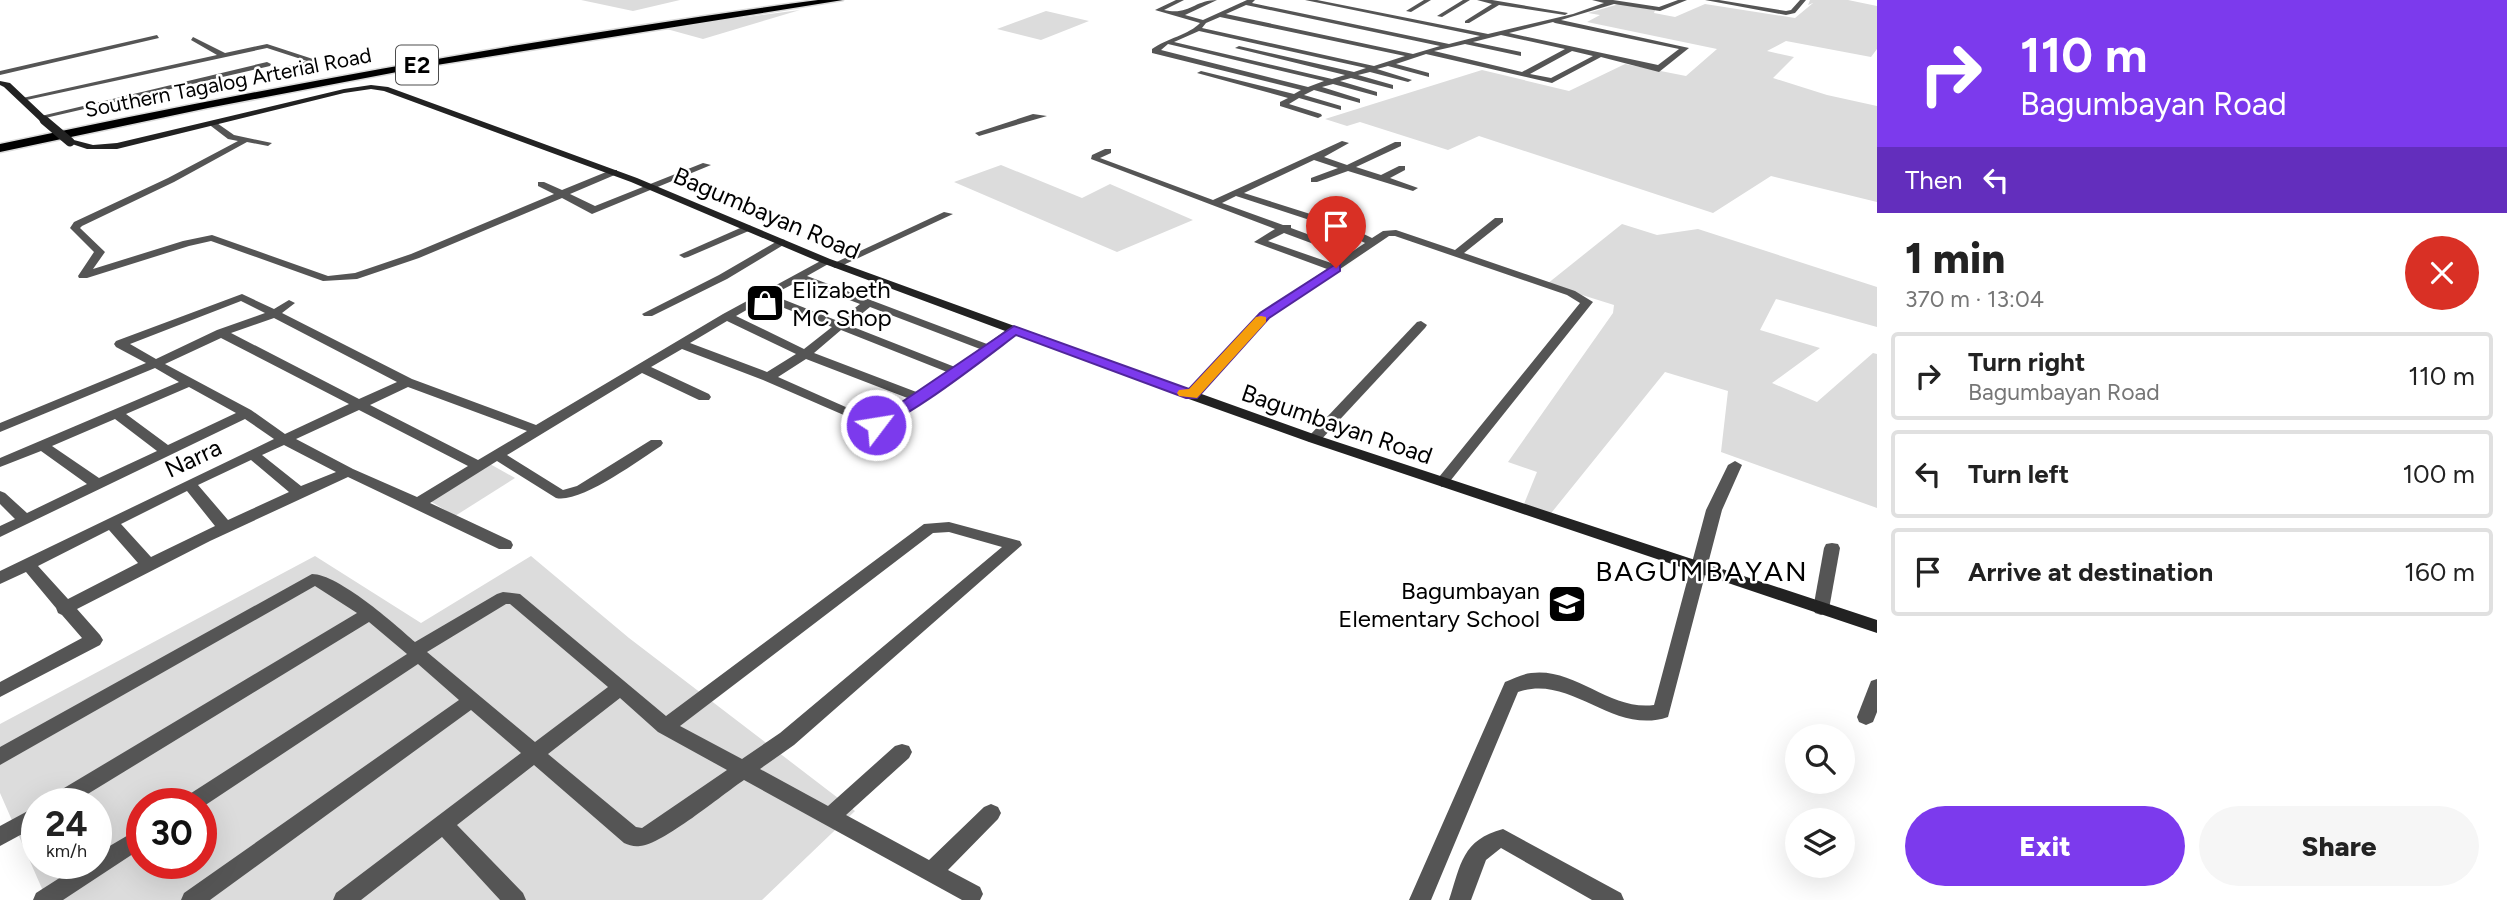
<!DOCTYPE html>
<meta charset="utf-8">
<style>
:root{--surface:#fff;--page:#f6f6f6;--text:#222;--muted:#767676;--line:#e0e0e0;--accent:#7c3aed}
body{margin:0;font-family:Figtree,sans-serif;background:var(--page);color:var(--text);height:100vh;display:flex;flex-direction:column;font-size:26px;white-space:nowrap}
*{box-sizing:border-box;margin:0}
p{font-size:23px;color:var(--muted)}
.icon{flex:none;width:38px;height:38px;fill:none;stroke:currentColor;stroke-width:2;stroke-linecap:round;stroke-linejoin:round}
.map{position:relative;flex:1;overflow:hidden}
.drawer{display:flex;flex-direction:column;background:var(--surface);width:630px}
.drawer>*{flex:none}
.hud{background:#7c3aed;color:#fff;overflow:hidden}
.controls{position:absolute;left:1785px;top:724px;display:grid;gap:14px}
.controls a{display:grid;place-items:center;width:70px;height:70px;border-radius:50%;background:var(--surface);box-shadow:0 7px 28px #0002;font-size:35px}
.speed{position:absolute;left:21px;top:788px;display:flex;gap:14px;font-size:35px;font-weight:700;text-align:center}
.speed>*{display:grid;place-content:center;width:91px;height:91px;border-radius:50%;background:var(--surface);box-shadow:0 7px 28px #0002;line-height:1}
.speed small{font-size:18px;font-weight:400}
.speed .limit{border:10px solid #d22;background:#fff;color:#111}
.pin{position:absolute;display:grid;place-items:center;width:60px;height:60px;color:#fff;margin:-72px -30px;border-radius:50% 50% 50% 0;rotate:-45deg;box-shadow:0 0 7px #0007}
.pin .icon{rotate:45deg}
.me{position:absolute;width:77px;margin:-38px;rotate:59deg;stroke-linejoin:round;filter:drop-shadow(0 0 5px #0008)}
.turn{display:flex;align-items:center;gap:24px;height:147px;padding:0 28px;font-size:32px}
.turn .icon{width:91px;height:91px;stroke-width:2.5}
.turn b{display:block;font-size:49px;line-height:60px}
.then{display:flex;align-items:center;height:66px;padding:0 28px;background:#0003;gap:14px;font-size:26px}
.round{display:grid;place-items:center;flex:none;width:74px;height:74px;border-radius:37px;background:var(--page)}
.overview{display:flex;align-items:center;justify-content:space-between;height:119px;padding:0 28px}
h1{font-size:42px;font-weight:800;line-height:52px}
.action{display:flex;gap:14px;margin-top:auto;padding:14px 28px}
.action a{flex:1;height:80px;border-radius:42px;background:var(--accent);color:#fff;font-size:28px;font-weight:800;line-height:80px;text-align:center}
.action a+a{background:var(--page);color:var(--text)}
ul{padding:0;list-style:none}
li{display:flex;align-items:center;gap:21px;height:88px;margin:0 14px 10px;padding:0 14px;border:4px solid var(--line);border-radius:7px}
li div{flex:1}
li b{display:block;font-size:26px}
li em{font-style:normal}
main{display:flex;flex:1;min-height:0}
.map>svg:first-child{display:block}
.green{fill:#dcdcdc;fill-rule:evenodd}
.lines{fill:none;stroke-linecap:round;stroke-linejoin:round}
.highway-casing{stroke:#dbdbdb;stroke-width:3}
.street{fill:#555;fill-rule:evenodd}
.secondary{fill:#222;fill-rule:evenodd}
.highway{fill:#000;fill-rule:evenodd}
.secondary-bridge{stroke:#222;stroke-width:9}
.route{fill:#7c3aed;stroke:#51269a;stroke-width:2}
.slow{fill:#f59e0b}
.labels{text-anchor:middle;dominant-baseline:central;stroke-width:5;stroke-linejoin:round;paint-order:stroke}
.far-street-label{font-size:21px;fill:#000;stroke:#fff}
.shield{fill:#fff;stroke:#4c4c4c;stroke-width:2}
.shield-label{font-size:23px;font-weight:bold;fill:#000}
.street-label{font-size:24px;fill:#000;stroke:#fff}
.poi-label{font-size:24px;fill:#000;stroke:#fff;text-anchor:start}
.quarter-label{font-size:28px;letter-spacing:2px;fill:#000;stroke:#fff}
</style>
<main>
<div class="map">
<svg width="1877" height="900" viewBox="0 0 1877 900">
<rect width="100%" height="100%" fill="#fff"/>
<g class="green">
<polygon points="581,0 680,0 633,11"/>
<polygon points="1810,0 1848,0 1877,6 1877,49 1871,57 1786,41 1767,51 1794,57 1773,78 1827,95 1877,106 1877,202 1771,176 1713,213 1479,136 1448,150 1360,122 1347,126 1325,119 1482,70 1569,91 1625,64 1686,76 1717,49 1587,22 1600,15 1588,13 1619,4 1655,10 1654,13 1675,17 1705,4 1795,18 1813,3 1808,5"/>
<polygon points="800,10 703,39 663,28"/>
<polygon points="1046,11 1089,21 1041,40 997,29"/>
<polygon points="1001,165 1082,198 1110,184 1193,220 1117,252 954,182"/>
<polygon points="1622,224 1657,235 1698,229 1877,287 1877,327 1776,299 1760,330 1820,348 1772,383 1817,402 1873,353 1877,354 1877,508 1721,452 1728,391 1665,372 1548,517 1522,509 1537,472 1508,462 1613,313 1614,305 1547,284"/>
<polygon points="490,464 515,478 455,516 430,501"/>
<path d="M315 556 421 623 531 556 629 638 855 811 762 900H47L0 793V724ZM37 803H96V863H37ZM142 803H201V863H142Z"/>
</g>
<g class="lines">
<g class="highway-casing">
<path id="highway" d="M818 0H843L418 68 208 108 0 152V144C271 86 543 37 818 0Z"/>
</g>
<g class="street">
<path d="M1176 0H1184L1164 10C1189 16 1194 0 1217 0L1185 15 1203 20 1247 0H1255L1252 3 1449 44 1480 36 1305 0H1317L1488 34 1573 14 1604 3 1592 0H1613L1659 7 1678 0H1687L1660 11 1614 4 1561 20 1689 48 1659 72 1601 57 1552 83 1426 54 1396 64 1429 73V77L1388 66 1377 69 1412 80 1408 82 1370 72 1358 75 1393 85V89L1351 78 1340 81 1377 92V96L1333 84 1322 87 1360 99V103L1314 90 1304 95 1341 106V110L1299 98 1289 104 1321 114 1322 116 1318 118 1280 106V102L1288 98 1197 73 1201 71 1294 94 1301 90 1152 53V49C1166 39 1190 34 1200 23L1155 10ZM1246 5 1440 46 1413 54 1226 14ZM1220 17 1405 56 1374 66 1202 28 1206 23ZM1553 22 1555 23 1679 49 1658 65 1509 33ZM1199 31 1366 68 1354 72 1239 46 1235 48 1345 75 1332 79 1174 42ZM1501 35 1565 49 1522 72 1434 51 1465 44 1521 56V52L1473 42ZM1168 44 1324 81 1308 87 1161 50ZM1572 51 1593 56 1551 78 1530 74Z"/>
<polygon points="1424,0 1431,0 1411,12 1406,11"/>
<polygon points="1463,0 1470,0 1442,17 1437,16"/>
<polygon points="1477,0 1492,0 1568,13 1565,15 1499,5 1469,23 1465,23 1465,21 1492,4"/>
<polygon points="1705,0 1719,0 1786,11 1791,10 1800,0 1806,0 1795,13 1786,15"/>
<polygon points="157,35 159,38 0,75 0,71"/>
<polygon points="193,37 225,53 267,44 319,61 280,73 277,73 277,69 307,61 267,48 22,101 18,99 217,55 191,40"/>
<polygon points="267,62 271,64 270,66 41,119 37,117"/>
<polygon points="1033,114 1047,116 979,136 975,133"/>
<polygon points="214,121 234,135 272,143 268,146 247,142 174,182 82,226 80,228 105,252 93,269 183,241 212,235 328,276 355,273 411,254 554,194 538,186 538,182 544,182 562,190 611,170 617,170 617,174 570,194 595,206 703,163 711,165 592,214 562,198 419,258 357,279 323,281 211,241 189,246 87,278 79,278 78,276 94,252 70,228 74,222 168,178 238,141 228,139 211,126 210,124"/>
<path d="M1342 141 1349 143 1324 157 1347 165 1395 142H1401V146L1356 167 1381 175 1399 166H1405V170L1390 178 1418 188 1413 191 1348 171 1317 182H1311V178L1338 168 1314 160 1244 193 1345 225 1372 238 1383 231 1396 230 1455 250 1495 218H1503V222L1464 253 1575 291 1593 302 1447 485 1442 487 1435 482 1580 303 1567 295 1395 236H1389L1269 317 1196 398H1186L1184 395 1186 392 1261 313 1327 269 1254 242 1275 229 1091 159 1092 155 1105 149H1111V153L1100 158 1213 200ZM1236 196 1337 229 1365 243 1353 251 1291 228V225H1283L1222 203ZM1284 233 1346 256 1334 264 1268 241Z"/>
<polygon points="944,212 953,214 839,267 835,268 830,265"/>
<polygon points="747,225 751,226 751,230 688,257 684,258 679,255"/>
<polygon points="781,239 785,240 785,244 727,279 652,316 644,316 642,314 719,275"/>
<path d="M826 258 831 261 830 263 807 276 987 344 1010 327 1014 326 1020 330 925 401 876 429 763 380 682 349 651 367 709 394 711 397 709 400H699L642 373 507 455 563 490 577 486 651 440H661L663 443 661 446C639 460 580 504 556 498L497 461 430 503 511 541 513 545 511 549H499L348 477 210 541 77 609 100 635 103 640 100 645 0 697V682L82 638 62 615 58 613 56 608 26 572 0 584V571L274 439 245 419 0 537V526L15 519 0 504V491L5 493 27 513 87 484 41 451 0 467V458L179 382 155 368 0 432V423L146 363 116 347 114 344 116 341 242 294 274 309 289 300 295 303 282 313 412 379 536 425 723 314ZM799 281 860 304 838 321 772 295ZM764 300 832 327 804 349 736 316ZM241 301 265 313 217 330 156 359 130 344ZM870 307 980 349 955 367 848 325ZM274 318 397 382 359 399 231 333ZM727 321 796 354 767 372 690 343ZM841 330 947 372 919 393 814 353ZM221 338 349 404 285 434 251 410 165 364ZM806 359 910 399 875 420 778 377ZM189 387 236 413 168 445 126 414ZM408 387 527 431 478 460 370 405ZM359 410 468 466 417 497 353 469 296 439ZM115 419 157 451 99 478 52 446ZM284 445 336 472 301 486 262 455ZM251 460 289 492 228 520 198 485ZM187 491 215 526 151 557 121 524ZM109 530 138 563 68 599 38 566Z"/>
<polygon points="1421,321 1427,325 1425,328 1319,442 1309,442 1307,439 1309,436 1417,322"/>
<path d="M1735 461 1742 465 1722 510 1668 717C1613 736 1571 673 1518 692L1431 900H1409L1505 682C1513 679 1522 674 1531 673 1575 667 1610 711 1654 705L1706 510 1728 465Z"/>
<path d="M949 522 1020 541 1022 545 794 745 760 769 828 806 895 746 902 744 909 746 912 752 909 758 846 815 929 860 984 807 991 804 998 807 1001 813 998 819 948 870 980 887 983 894 980 900H962L744 780C723 794 662 845 640 846 634 847 629 845 624 843L534 765 457 825 523 893 526 900H500L442 837 361 900H333L336 893 521 753 471 710 210 900H181L184 893 459 700 418 664 201 808V803H182L185 797 407 654 369 622 73 803H46L49 797 357 613 315 586 0 765V747L312 574C338 574 395 624 415 642L497 594 503 592 520 594 666 716 924 524ZM949 532 1002 547 780 733 742 759 680 726 933 533ZM506 604H510L608 687 535 742 427 652ZM620 698 658 732 727 770 642 828 636 827 548 754Z"/>
<polygon points="1832,543 1838,544 1840,548 1829,609 1827,613 1821,615 1815,613 1813,609 1824,548 1826,544"/>
<polygon points="1877,679 1877,712 1873,722 1866,725 1859,722 1857,717 1871,681"/>
<polygon points="37,806 37,826 0,846 0,826"/>
<polygon points="142,827 142,848 63,900 33,900 36,893 83,863 96,863 96,854"/>
<path d="M1503 829 1621 893 1624 900H1592L1501 848 1486 860 1471 900H1449C1461 864 1462 840 1503 829Z"/>
</g>
<g class="secondary">
<polygon points="0,81 10,83 47,118 47,122 41,122 4,87 0,85"/>
<polygon points="371,85 388,87 637,178 830,259 1196,392 1319,436 1877,620 1877,633 1309,442 1186,398 822,263 631,182 384,91 371,89 344,93 117,149 87,149 66,142 70,139 93,145 117,143 344,89"/>
</g>
<use href="#highway" class="highway"/>
<polyline class="secondary-bridge" points="44,120 70,142"/>
</g>
<path class="route" d="M1336 264 1340 265V271L1269 318 1197 398H1186L1016 335C993 352 891 433 870 428L868 425 1014 326 1189 389 1260 313Z"/>
<polygon class="slow" points="1261,316 1266,317 1266,322 1197,398 1179,396 1177,393 1179,390 1189,389 1256,317"/>
<defs>
<g id="shop-square" transform="scale(2.0125)"><rect x="-9" y="-9" width="18" height="18" rx="4" fill="#000" stroke="#fff"/><path d="M-5-2.5h2.3a2.7 3.5 0 0 1 5.4 0H5L5.5 6h-11ZM-1.5-2.5h3a1.5 2.3 0 0 0-3 0Z" fill="#fff"/></g>
<g id="school-square" transform="scale(2.0125)"><rect x="-9" y="-9" width="18" height="18" rx="4" fill="#000" stroke="#fff"/><path d="M0-5L7-2L0 1L-7-2ZM-4 1L0 2.5L4 1V4Q0 6-4 4Z" fill="#fff"/></g>
</defs>
<g fill-rule="evenodd">
<use href="#shop-square" x="765" y="303"/>
<use href="#school-square" x="1567" y="604"/>
</g>
<g class="labels">
<g class="far-street-label">
<text transform="translate(228 82) rotate(-11)">Southern Tagalog Arterial Road</text>
</g>
<rect class="shield" x="396" y="45.5" width="42" height="39" rx="5"/>
<g class="shield-label">
<text x="417" y="65">E2</text>
</g>
<g class="street-label">
<text transform="translate(767 213) rotate(23)">Bagumbayan Road</text>
<text transform="translate(1337 424) rotate(19)">Bagumbayan Road</text>
<text transform="translate(193 458) rotate(-25)">Narra</text>
</g>
<g class="poi-label">
<text x="792" y="289">Elizabeth<tspan x="792" dy="28">MC Shop</tspan></text>
<text x="1540" y="590" text-anchor="end">Bagumbayan<tspan x="1540" dy="28">Elementary School</tspan></text>
</g>
<g class="quarter-label">
<text x="1702" y="571">BAGUMBAYAN</text>
</g>
</g>
</svg>
<div class="controls">
<a><svg class="icon" aria-label="search" viewBox="0 0 24 24"><circle cx="10" cy="10" r="6"/><path d="M15 15l6 6"/></svg></a>
<a><svg class="icon" aria-label="layers" viewBox="0 0 24 24"><path d="M12 4l9 5-9 5-9-5zM3 14l9 5 9-5"/></svg></a>
</div>
<div class="speed"><div>24<small>km/h</small></div><div class="limit">30</div></div>
<div class="pin" style="left:1336px;top:268px;background:#d93025"><svg class="icon" aria-label="arrive" viewBox="0 0 24 24"><path d="M6 21V4h12l-3 4 3 4H6"/></svg></div>
<svg class="me" style="left:876px;top:425px" viewBox="-20 -20 40 40"><circle r="17" fill="#7c3aed" stroke="#fff" stroke-width="3"/><path d="M0-11L8 9 0 5-8 9z" fill="#fff"/></svg>
</div>
<section class="drawer">
<div class="hud">
<div class="turn"><svg class="icon" aria-label="right" viewBox="0 0 24 24"><path d="M7 20v-9h11M14 6l5 5-5 5"/></svg><div><b>110 m</b>Bagumbayan Road</div></div>
<div class="then">Then<svg class="icon" aria-label="left" viewBox="0 0 24 24"><path d="M17 20v-9H6M10 6l-5 5 5 5"/></svg></div>
</div>
<div class="overview"><div><h1>1 min</h1><p>370 m · 13:04</p></div><a class="round" style="background:#d93025;color:#fff"><svg class="icon" aria-label="close" viewBox="0 0 24 24"><path d="M6 6l12 12M18 6L6 18"/></svg></a></div>
<ul>
<li><svg class="icon" aria-label="right" viewBox="0 0 24 24"><path d="M7 20v-9h11M14 6l5 5-5 5"/></svg><div><b>Turn right</b><p>Bagumbayan Road</p></div><em>110 m</em></li>
<li><svg class="icon" aria-label="left" viewBox="0 0 24 24"><path d="M17 20v-9H6M10 6l-5 5 5 5"/></svg><div><b>Turn left</b></div><em>100 m</em></li>
<li><svg class="icon" aria-label="arrive" viewBox="0 0 24 24"><path d="M6 21V4h12l-3 4 3 4H6"/></svg><div><b>Arrive at destination</b></div><em>160 m</em></li>
</ul>
<div class="action"><a>Exit</a><a>Share</a></div>
</section>
</main>
